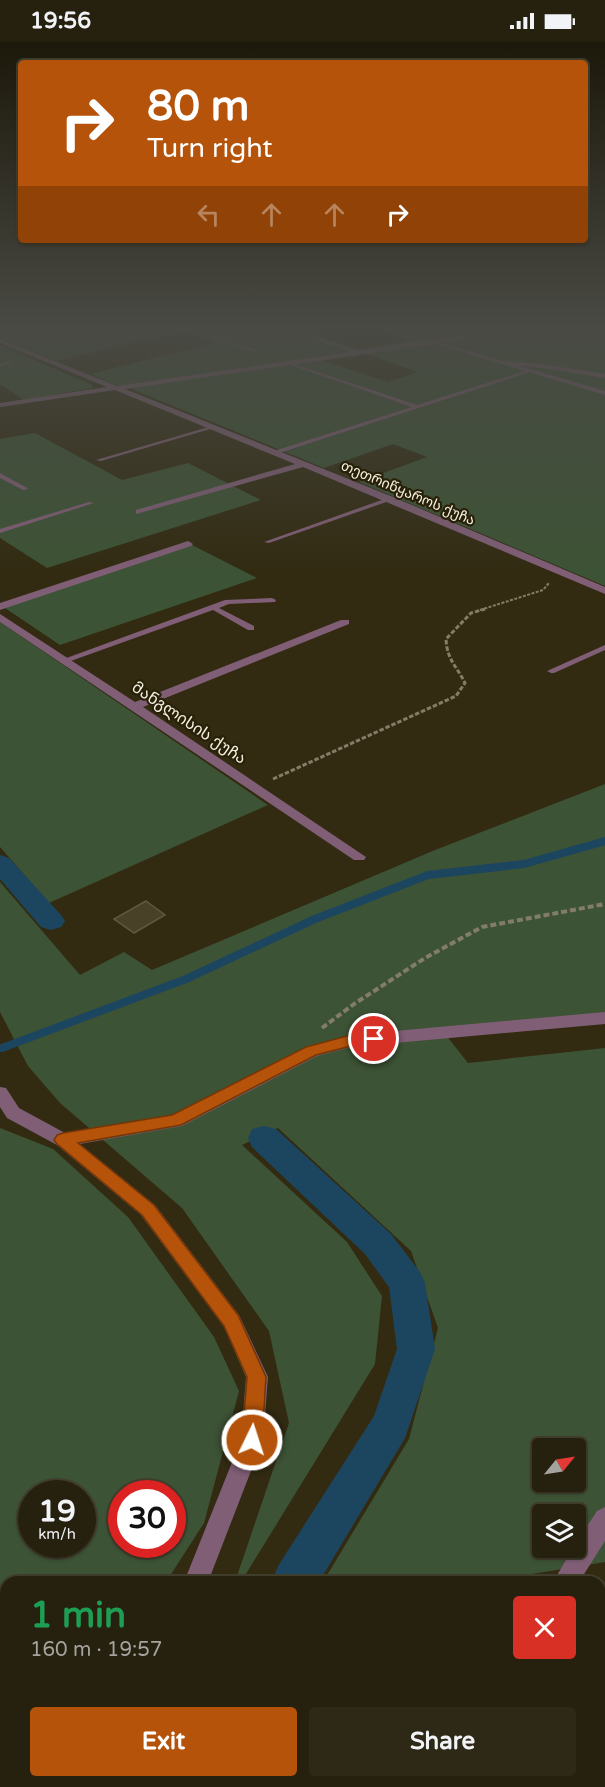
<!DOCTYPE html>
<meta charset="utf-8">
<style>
:root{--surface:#26200e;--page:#2e2817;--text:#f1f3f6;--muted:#a4a39e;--line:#423e2e;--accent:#b45309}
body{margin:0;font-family:"Varela Round","Noto Sans Georgian",sans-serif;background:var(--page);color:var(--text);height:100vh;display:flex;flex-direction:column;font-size:22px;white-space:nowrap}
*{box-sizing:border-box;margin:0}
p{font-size:20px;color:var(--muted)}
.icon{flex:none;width:33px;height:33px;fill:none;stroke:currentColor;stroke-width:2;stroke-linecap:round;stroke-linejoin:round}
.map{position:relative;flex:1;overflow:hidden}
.side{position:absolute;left:0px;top:1534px;width:606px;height:212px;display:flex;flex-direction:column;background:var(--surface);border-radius:18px 18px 0 0;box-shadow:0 2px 4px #0004,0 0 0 2px var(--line)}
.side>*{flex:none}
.guide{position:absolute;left:18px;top:18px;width:570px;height:183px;border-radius:6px;box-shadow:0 2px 4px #0004,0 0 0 2px var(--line);background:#b45309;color:#fff;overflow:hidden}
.needle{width:39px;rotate:60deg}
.buttons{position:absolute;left:532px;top:1396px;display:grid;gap:12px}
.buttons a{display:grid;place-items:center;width:54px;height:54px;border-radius:6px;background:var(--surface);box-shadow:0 2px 4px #0004,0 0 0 2px var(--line);font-size:30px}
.speed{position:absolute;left:18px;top:1438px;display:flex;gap:12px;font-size:30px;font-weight:700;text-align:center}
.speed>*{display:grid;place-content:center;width:78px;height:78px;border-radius:50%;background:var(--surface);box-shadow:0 2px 4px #0004,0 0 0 2px var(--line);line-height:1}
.speed small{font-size:15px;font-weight:400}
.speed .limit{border:9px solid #d22;background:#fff;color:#111}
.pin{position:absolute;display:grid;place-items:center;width:51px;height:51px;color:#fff;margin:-26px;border:3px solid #fff;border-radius:50%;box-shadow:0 2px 6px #0007}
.me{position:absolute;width:66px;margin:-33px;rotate:4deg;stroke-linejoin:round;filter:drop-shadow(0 0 4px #0008)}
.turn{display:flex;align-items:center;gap:21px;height:126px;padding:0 30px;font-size:27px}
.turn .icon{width:78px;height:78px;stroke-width:2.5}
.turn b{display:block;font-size:42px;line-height:51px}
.lanes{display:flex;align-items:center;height:57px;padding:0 30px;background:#0003;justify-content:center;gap:30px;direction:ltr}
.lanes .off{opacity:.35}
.round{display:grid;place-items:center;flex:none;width:63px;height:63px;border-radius:6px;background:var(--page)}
.head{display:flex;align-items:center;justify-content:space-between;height:102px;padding:0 30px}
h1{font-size:36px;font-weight:800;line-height:45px;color:#1e9e55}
.primary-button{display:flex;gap:12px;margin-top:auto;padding:12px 30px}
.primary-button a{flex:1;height:69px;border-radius:6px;background:var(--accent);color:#fff;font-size:24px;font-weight:800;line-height:69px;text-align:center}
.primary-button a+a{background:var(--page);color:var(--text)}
.status{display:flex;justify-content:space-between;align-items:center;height:42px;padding:0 30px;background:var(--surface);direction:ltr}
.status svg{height:16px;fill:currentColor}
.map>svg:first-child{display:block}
.green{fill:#3d5335;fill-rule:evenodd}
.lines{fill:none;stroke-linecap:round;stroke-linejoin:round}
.stream{stroke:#1c4660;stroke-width:8}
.canal{fill:#1c4660;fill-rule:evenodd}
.building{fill:#484127;stroke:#61593f;stroke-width:1.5}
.path-far2{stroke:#837d68;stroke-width:2;stroke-dasharray:3 1.5;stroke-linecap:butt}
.path-far1{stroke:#837d68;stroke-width:3;stroke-dasharray:4.5 2;stroke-linecap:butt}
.path{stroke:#837d68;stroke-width:4;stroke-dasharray:6 3;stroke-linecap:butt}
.lane{fill:#805e76;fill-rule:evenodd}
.street{fill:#805e76;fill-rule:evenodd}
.route{fill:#b45309;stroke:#753606;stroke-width:1.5}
.labels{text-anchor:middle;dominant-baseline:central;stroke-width:4.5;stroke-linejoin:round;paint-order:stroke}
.far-street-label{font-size:14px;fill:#f5f1e2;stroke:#282108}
.street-label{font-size:16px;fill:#f5f1e2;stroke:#282108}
</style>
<div class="status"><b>19:56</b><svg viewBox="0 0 49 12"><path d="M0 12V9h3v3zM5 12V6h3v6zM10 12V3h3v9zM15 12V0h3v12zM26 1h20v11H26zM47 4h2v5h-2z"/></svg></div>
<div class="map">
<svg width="605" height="1745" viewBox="0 0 605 1745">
<rect width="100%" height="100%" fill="#322b12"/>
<g class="green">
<polygon points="0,284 287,284 356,307 411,298 367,284 528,284 119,344 90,332 217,300 184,288 57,319 0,296"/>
<polygon points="554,284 605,284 605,544 359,440 427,415 393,402 324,426 129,346 322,318 388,340 418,330 366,312"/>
<polygon points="0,303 92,343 92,346 24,358 0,342"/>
<polygon points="35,391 122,438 188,421 261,458 47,526 0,496 0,397"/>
<polygon points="192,503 257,536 60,603 2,564"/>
<polygon points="0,580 268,763 49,861 0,805"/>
<path d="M605 742V971L445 992 468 1021 605 1006V1520L484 1540H323L409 1397 438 1286 411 1209 278 1086 242 1103 347 1200 382 1254 375 1322 241 1540H235L289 1381 269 1289 182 1166 60 1061 28 1024 0 970V840L80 933 124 910 152 928 435 808ZM543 1407H576V1440H543ZM543 1473H576V1506H543Z"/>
<path d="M0 1086 53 1107 128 1175 214 1295 239 1349 204 1481 166 1540H6V1740H40L37 1745H0ZM32 1452H82V1503H32ZM122 1452H172V1503H122Z"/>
<polygon points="204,1740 342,1740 339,1745 201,1745"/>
</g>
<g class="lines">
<polyline class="stream" points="2,1006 186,937 315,877 428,833 524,822 605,799"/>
<g class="canal">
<polygon points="0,813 9,816 61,873 65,879 61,885 51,888 41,885 0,837"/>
<polygon points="264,1084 276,1087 391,1192 420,1230 425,1241 435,1307 405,1396 319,1540 272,1540 278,1524 374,1374 397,1307 389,1245 365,1212 252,1105 248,1096 252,1087"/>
<polygon points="145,1740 196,1740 193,1745 143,1745"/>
</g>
</g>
<polygon class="building" points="146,859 165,873 134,891 114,877"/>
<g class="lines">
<g class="path-far2">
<polyline points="239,284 214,293 216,296 258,310"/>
<polyline points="0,323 10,320"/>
<polyline points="480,568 543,548 549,541"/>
</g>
<path class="path-far1" d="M273 737 456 654 465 641C456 623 447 618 446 597L471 571 485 567"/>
<polyline class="path" points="322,986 354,962 425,916 482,885 605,862"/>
<g class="lane">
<polygon points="504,319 542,322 605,332 605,336 542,326 502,322"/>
<polygon points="288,320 417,363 528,328 533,329 276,412 274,411 274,409 412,365 288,322"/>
<polygon points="212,384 217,385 101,419 96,418"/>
<polygon points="0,431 27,446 28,447 23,448 0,436"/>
<polygon points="390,455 392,456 392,458 269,501 264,500"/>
<polygon points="89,460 94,461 0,491 0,487"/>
<polygon points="272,556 276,558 275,560 229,562 219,566 254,584 254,588 248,588 213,568 68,620 62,620 61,618 225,558"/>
<polygon points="605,603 605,608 554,631 551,631 547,629"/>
</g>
<g class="street">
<polygon points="274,284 285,284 359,308 525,284 545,284 442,301 605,349 605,353 436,302 125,347 393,455 605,545 605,552 303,425 136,472 136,468 295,422 115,348 0,365 0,361 107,345 0,301 0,297 117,344 350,310"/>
<polygon points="188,499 193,502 191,504 0,568 0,561"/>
<polygon points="0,572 135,660 341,578 349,578 349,582 143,665 366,815 364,818 354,818 0,580"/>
<polygon points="605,970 605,982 351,1005 317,1014 182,1084 80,1102 155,1163 239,1273 268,1335 263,1398 208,1540 184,1540 241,1398 246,1335 224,1285 141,1173 57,1103 7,1076 0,1065 0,1045 6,1046 19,1066 65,1091 172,1073 306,1005 351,993"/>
<polygon points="605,1465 605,1499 579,1540 553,1540 573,1506 576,1506 576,1501 597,1469"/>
<polygon points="56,1740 85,1740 83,1745 54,1745"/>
<polygon points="420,1740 450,1740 448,1745 418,1745"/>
</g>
</g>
<linearGradient id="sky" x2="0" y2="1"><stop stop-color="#1c180a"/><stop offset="0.54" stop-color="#494a44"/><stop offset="1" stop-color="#494a44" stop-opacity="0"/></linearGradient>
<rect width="605" height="529" fill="url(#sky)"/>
<polygon class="route" points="374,991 380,993 382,997 380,1000 351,1004 316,1013 181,1083 78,1101 154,1163 238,1273 266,1335 262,1398 259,1404 252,1407 245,1404 242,1398 247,1335 224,1284 142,1173 57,1102 54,1098 57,1093 63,1091 172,1073 306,1005 351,993"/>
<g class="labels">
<g class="far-street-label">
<text transform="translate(408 451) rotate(23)">თეთრიწყაროს ქუჩა</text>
</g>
<g class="street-label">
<text transform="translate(189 681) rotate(34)">მანგლისის ქუჩა</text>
</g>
</g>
</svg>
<div class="buttons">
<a><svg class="needle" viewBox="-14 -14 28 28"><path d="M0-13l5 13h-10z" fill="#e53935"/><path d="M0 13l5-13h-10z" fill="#a4a39e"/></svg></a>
<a><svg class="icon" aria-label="layers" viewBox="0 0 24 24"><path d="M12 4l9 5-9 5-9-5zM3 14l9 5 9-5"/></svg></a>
</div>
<div class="speed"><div>19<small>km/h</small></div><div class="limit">30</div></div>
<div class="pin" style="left:374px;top:997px;background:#d93025"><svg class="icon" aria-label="arrive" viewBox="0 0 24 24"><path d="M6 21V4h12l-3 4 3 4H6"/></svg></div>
<svg class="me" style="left:252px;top:1398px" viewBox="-20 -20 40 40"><circle r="17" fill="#b45309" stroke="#fff" stroke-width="3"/><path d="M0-11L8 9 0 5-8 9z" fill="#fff"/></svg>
<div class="guide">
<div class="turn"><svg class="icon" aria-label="right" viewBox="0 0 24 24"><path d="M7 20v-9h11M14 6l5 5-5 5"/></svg><div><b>80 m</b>Turn right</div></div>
<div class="lanes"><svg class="icon off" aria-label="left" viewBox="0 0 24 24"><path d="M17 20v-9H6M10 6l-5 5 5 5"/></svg><svg class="icon off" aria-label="ahead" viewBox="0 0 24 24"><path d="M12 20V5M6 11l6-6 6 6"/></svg><svg class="icon off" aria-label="ahead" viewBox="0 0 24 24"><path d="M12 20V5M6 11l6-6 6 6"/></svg><svg class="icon" aria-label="right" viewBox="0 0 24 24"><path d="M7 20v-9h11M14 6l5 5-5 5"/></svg></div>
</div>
<section class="side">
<div class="head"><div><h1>1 min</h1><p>160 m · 19:57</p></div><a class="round" style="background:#d93025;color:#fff"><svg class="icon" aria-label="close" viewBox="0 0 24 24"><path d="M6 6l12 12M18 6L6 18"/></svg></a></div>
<div class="primary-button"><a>Exit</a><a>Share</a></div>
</section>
</div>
